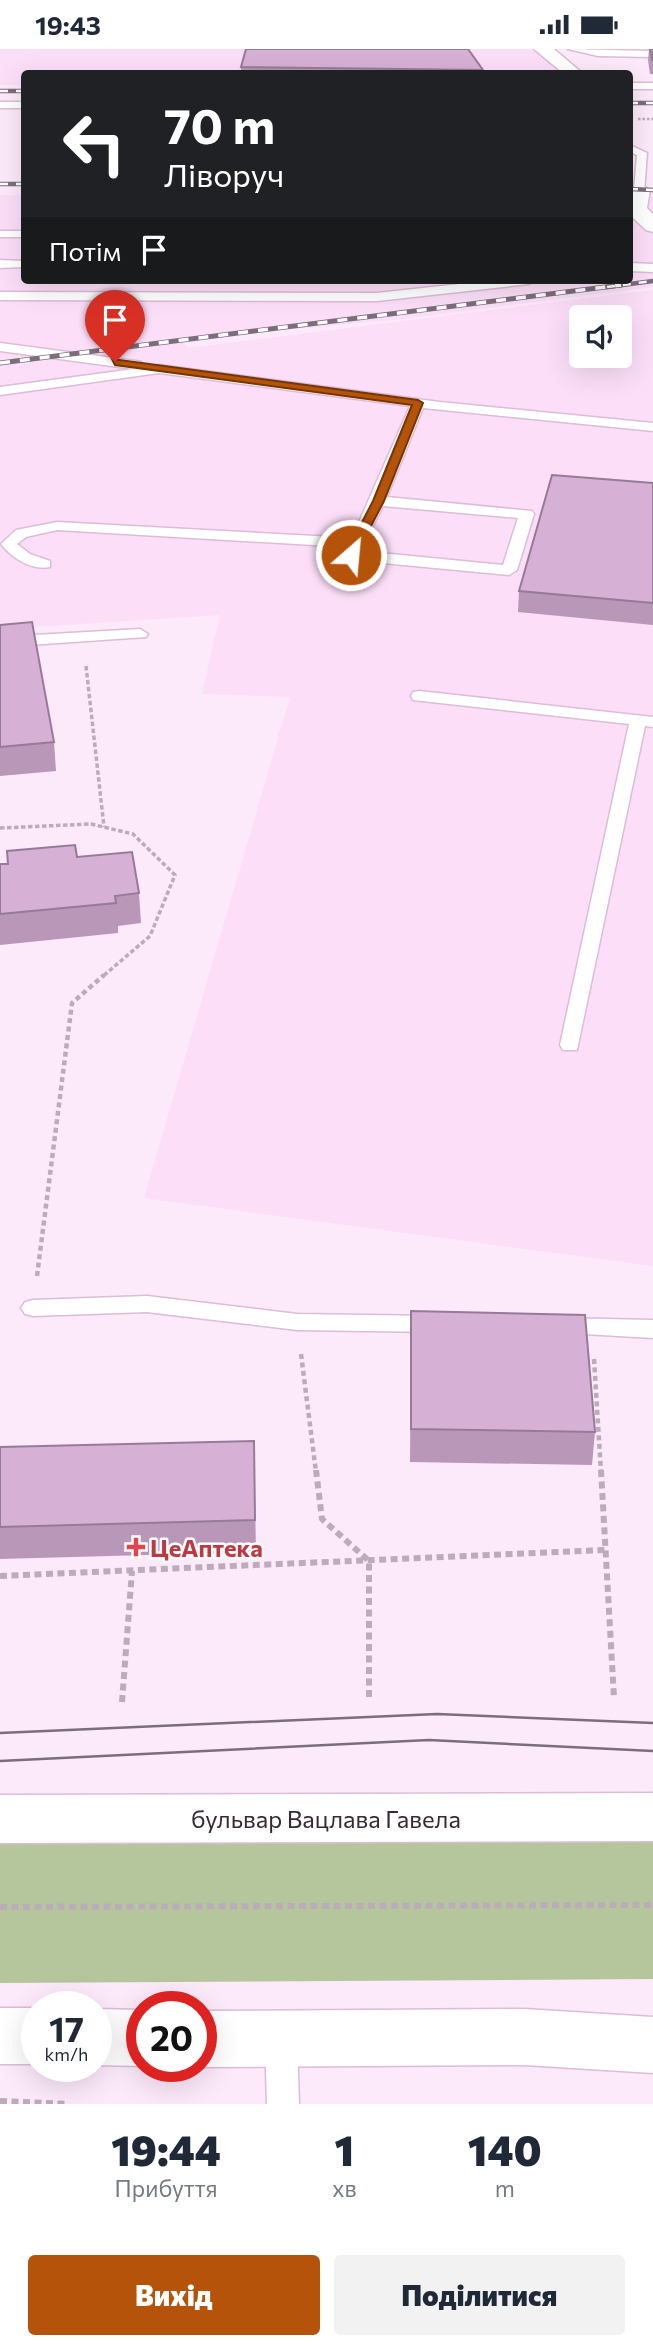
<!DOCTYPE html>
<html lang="uk">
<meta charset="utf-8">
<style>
:root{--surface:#fff;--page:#f2f2f3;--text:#1f2937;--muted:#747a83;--accent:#b45309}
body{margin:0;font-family:Commissioner,sans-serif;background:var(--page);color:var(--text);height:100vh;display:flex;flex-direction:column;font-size:26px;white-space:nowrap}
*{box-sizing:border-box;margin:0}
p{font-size:23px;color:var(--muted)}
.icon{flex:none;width:38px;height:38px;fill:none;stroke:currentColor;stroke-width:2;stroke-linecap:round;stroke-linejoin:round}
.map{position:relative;height:2055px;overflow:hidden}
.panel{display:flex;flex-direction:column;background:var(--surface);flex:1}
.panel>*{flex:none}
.hud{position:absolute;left:21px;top:21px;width:612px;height:214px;border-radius:7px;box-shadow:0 7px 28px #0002;background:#202124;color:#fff;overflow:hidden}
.controls{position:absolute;left:569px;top:256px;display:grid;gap:14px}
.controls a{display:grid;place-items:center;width:63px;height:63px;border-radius:7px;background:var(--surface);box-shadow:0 7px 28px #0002;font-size:35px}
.speed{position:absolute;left:21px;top:1942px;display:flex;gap:14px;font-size:35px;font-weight:700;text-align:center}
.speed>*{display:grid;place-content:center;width:91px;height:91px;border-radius:50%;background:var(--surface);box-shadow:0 7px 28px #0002;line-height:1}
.speed small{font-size:18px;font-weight:400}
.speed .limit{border:10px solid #d22;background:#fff;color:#111}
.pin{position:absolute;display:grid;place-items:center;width:60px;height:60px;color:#fff;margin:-72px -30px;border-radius:50% 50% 50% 0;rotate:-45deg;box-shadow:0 0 7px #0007}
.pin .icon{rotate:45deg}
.me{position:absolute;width:77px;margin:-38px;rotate:27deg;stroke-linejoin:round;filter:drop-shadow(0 0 5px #0008)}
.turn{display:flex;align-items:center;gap:24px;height:147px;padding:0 28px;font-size:32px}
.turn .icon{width:91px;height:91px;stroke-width:2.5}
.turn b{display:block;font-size:49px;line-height:60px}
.then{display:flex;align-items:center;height:66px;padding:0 28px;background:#0003;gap:14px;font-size:26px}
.eta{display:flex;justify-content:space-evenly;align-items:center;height:119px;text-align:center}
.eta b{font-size:42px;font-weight:800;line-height:49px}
.primary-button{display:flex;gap:14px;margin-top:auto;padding:14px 28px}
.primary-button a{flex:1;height:80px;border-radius:7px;background:var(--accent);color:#fff;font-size:28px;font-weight:800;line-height:80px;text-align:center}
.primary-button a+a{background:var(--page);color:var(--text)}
.status{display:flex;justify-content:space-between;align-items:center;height:49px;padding:0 35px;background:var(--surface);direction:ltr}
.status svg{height:19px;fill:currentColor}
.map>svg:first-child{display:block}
.built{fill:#fcdef8;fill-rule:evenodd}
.green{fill:#b5c69c}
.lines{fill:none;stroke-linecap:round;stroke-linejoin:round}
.service-casing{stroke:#dbbdd7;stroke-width:3}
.minor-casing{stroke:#dbbdd7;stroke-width:3}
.secondary-casing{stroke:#dbbdd7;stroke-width:3}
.path-far3{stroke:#bcabba;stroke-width:2.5;stroke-dasharray:2.5 2;stroke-linecap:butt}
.path-far2{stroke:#bcabba;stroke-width:3.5;stroke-dasharray:4.5 2.5;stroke-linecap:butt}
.path-far1{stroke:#bcabba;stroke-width:4.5;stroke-dasharray:5 3.5;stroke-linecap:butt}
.path{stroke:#bcabba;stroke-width:6;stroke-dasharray:7 4.5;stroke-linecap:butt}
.service{fill:#fff;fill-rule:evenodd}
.minor{fill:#fff;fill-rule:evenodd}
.secondary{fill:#fff;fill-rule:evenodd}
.tram{stroke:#7b6d79;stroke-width:2.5}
.rail-far1-casing{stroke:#7b6d79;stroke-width:4.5}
.rail-casing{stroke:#7b6d79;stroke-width:5}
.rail-far1{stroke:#fdfdfd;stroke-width:2.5;stroke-dasharray:8;stroke-linecap:butt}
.rail{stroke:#fdfdfd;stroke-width:3.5;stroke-dasharray:10;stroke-linecap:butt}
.wall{fill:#b997b8}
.building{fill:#d7b0d6;stroke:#967b96;stroke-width:2}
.route{fill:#b45309;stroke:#753606;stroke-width:2}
.health-dot{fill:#e0444e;stroke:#fdfdfd;stroke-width:2.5}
.labels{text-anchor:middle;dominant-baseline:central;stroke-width:5;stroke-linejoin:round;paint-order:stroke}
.near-health-label{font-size:24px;font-weight:bold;fill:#be3a42;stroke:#fdfdfd;text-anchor:start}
.near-street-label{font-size:24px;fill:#362a34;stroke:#fdfdfd}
</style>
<div class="status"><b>19:43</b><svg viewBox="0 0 49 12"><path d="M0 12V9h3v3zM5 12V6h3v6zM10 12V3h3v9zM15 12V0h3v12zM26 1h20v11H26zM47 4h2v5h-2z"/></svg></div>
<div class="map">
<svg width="653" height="2055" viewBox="0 0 653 2055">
<rect width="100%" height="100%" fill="#fce9fa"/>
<g class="built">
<polygon points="0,0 534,0 561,24 24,24 24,36 0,36"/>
<path d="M0 146H24V231H630V151L653 147V238L403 270 180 290 188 299 653 241V1217L144 1149 290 648 202 645 220 566 0 580ZM581 268H620V306H581Z"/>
</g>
<polygon class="green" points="653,1784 653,1930 0,1934 0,1785"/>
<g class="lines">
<g class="service-casing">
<g id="service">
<polygon points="568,0 653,2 653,8 598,7"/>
<rect x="630" y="34" width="23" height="6"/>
<rect x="0" y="53" width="24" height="6"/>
<polygon points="630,96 647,104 644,143 634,141 637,106 630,103"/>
<rect x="0" y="182" width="24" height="6"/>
<polygon points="0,211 24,212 24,218 0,219"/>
<polygon points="630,214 653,215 653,223 630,222"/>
<polygon points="496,231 535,231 529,235 377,252 0,251 0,243 377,244"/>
<path d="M0 294 136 312 141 313V319L159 316 440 353 653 374V382L423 359 387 448 532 462 534 465 517 521 509 526 351 511 343 506 347 498 57 481 26 488 17 495 30 505 50 512V518C32 522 12 509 1 495L16 481 57 473 352 489 410 357 159 324 0 346V338L134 320 0 302ZM383 457 518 469 503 516 360 502Z"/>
<polygon points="140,580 148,585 146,588 0,598 0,588"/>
<polygon points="419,642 653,668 653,678 645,677 577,1001 563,1001 560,996 629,675 413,651 411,647 413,643"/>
<polygon points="147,1247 297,1265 437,1267 445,1269 449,1275 445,1281 437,1283 297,1281 147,1263 33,1267 25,1265 21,1259 25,1253 33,1251"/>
<polygon points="557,1269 653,1271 653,1289 549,1283 545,1277 549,1271"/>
<polygon points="281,1976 292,1980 297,1991 299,2055 267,2055 265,1991 270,1980"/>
</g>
</g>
<g class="minor-casing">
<g id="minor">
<polygon points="534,0 554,0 582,24 563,24"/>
<polygon points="640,135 650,141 647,159 653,165 653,183 646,181 630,166 630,141"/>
</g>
</g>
<g class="secondary-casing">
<g id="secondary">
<polygon points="653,1744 653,1792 0,1794 0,1746"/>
<rect x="0" y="1959" width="37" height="56"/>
<polygon points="96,1960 142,1961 142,2017 96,2016"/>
<polygon points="525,1960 653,1968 653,2024 525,2016 201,2018 201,1962"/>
</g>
</g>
<polyline class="path-far3" points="638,70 653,70"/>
<g class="path-far2">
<polyline points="86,617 104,778"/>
<polyline points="0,779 91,775 133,785 175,826 150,887 102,928"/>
</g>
<g class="path-far1">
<polyline points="37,1227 72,954 104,926"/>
<polyline points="301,1305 316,1423"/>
<polyline points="594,1310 601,1423"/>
</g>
<g class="path">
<polyline points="316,1421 322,1470 369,1512 369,1649"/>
<polyline points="601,1421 614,1649"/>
<polyline points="0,1527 605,1501"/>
<polyline points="122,1653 132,1522"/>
<polyline points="0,1858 653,1856"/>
<polyline points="0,2052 69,2055"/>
</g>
<use href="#service" class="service"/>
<use href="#minor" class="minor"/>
<use href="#secondary" class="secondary"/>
<g class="tram">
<polyline points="0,1684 437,1665 653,1674"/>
<polyline points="0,1712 429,1691 653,1702"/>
</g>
<g class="rail-far1-casing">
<g id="rail-far1">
<polyline points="0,42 24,42"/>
<polyline points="630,54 653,54"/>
<polyline points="0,135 24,135"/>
<polyline points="630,140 653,141"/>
<polyline points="607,238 653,232"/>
</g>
</g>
<g class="rail-casing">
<polyline id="rail" points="0,314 621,236"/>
</g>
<use href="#rail-far1" class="rail-far1"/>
<use href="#rail" class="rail"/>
</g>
<g class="wall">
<polygon points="649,0 653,0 653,25 650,25 648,11"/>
<polygon points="241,18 483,21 483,24 241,24"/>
<polygon points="653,434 653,576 518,563 519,542"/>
<polygon points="0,576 54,693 56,722 0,727"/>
<polygon points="77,808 139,844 141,874 118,877 118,884 0,896 0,815"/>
<polygon points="411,1262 595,1383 592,1416 410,1413"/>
<polygon points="254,1392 256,1503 0,1510 0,1398"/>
</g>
<g class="building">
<polygon points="246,0 468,0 483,21 241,18"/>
<polygon points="650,0 653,0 653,11 652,11"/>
<polygon points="552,426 653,434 653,554 519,542"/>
<polygon points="32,573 54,693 0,698 0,576"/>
<polygon points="75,796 77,808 132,803 139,844 115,847 116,854 0,865 0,815 8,815 7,802"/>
<polygon points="411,1262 585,1266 595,1383 411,1380"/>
<polygon points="254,1392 255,1471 0,1478 0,1398"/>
</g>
<polygon class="route" points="112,310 418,351 423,354 384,452 356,506 351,510 345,506 373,452 412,356 115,316"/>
<path class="health-dot" d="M132.5 1487.5h7v7h7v7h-7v7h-7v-7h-7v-7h7z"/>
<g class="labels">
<g class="near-health-label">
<text x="150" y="1498">ЦеАптека</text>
</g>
<g class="near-street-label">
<text x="326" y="1769">бульвар Вацлава Гавела</text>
</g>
</g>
</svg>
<div class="controls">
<a><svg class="icon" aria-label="sound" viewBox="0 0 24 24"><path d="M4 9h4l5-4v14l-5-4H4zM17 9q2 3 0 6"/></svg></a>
</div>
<div class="speed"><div>17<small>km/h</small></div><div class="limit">20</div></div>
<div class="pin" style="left:115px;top:313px;background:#d93025"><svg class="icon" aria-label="arrive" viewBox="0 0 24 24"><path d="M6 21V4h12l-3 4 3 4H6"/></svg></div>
<svg class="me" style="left:351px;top:506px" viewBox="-20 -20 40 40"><circle r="17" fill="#b45309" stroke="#fff" stroke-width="3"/><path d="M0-11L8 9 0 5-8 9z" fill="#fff"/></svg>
<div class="hud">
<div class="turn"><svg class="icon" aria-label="left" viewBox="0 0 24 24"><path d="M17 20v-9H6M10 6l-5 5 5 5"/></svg><div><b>70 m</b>Ліворуч</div></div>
<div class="then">Потім<svg class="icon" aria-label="arrive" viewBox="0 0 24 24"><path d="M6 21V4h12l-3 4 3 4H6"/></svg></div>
</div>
</div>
<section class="panel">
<div class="eta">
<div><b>19:44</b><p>Прибуття</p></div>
<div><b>1</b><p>хв</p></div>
<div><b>140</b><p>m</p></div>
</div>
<div class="primary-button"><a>Вихід</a><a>Поділитися</a></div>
</section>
